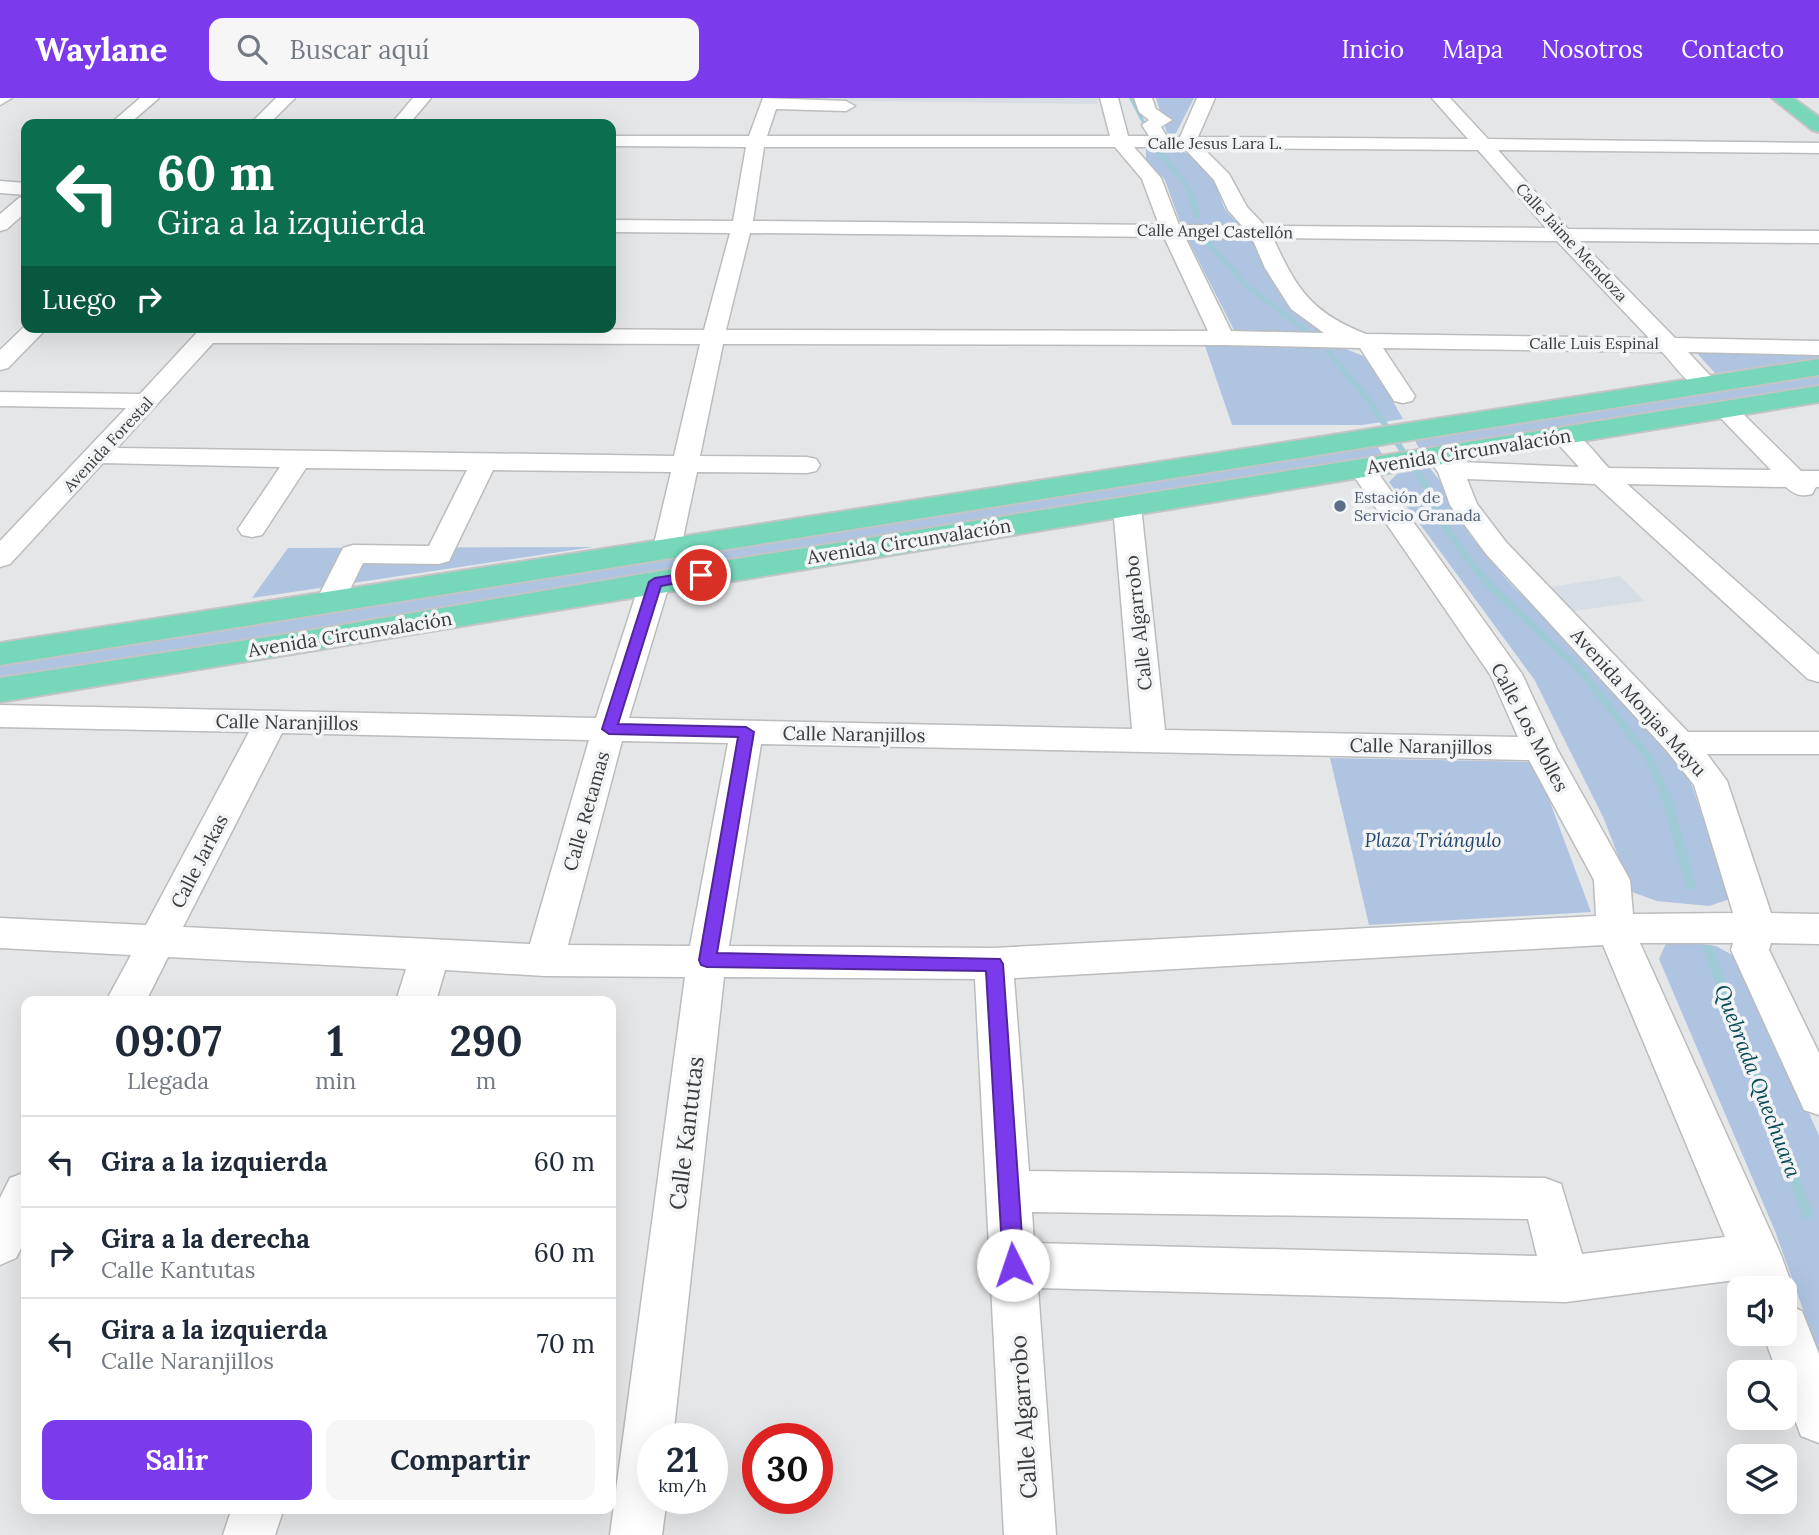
<!DOCTYPE html>
<html lang="es">
<meta charset="utf-8">
<style>
:root{--surface:#fff;--page:#f6f6f7;--text:#1f2937;--muted:#747a83;--line:#e0e1e3;--accent:#7c3aed}
body{margin:0;font-family:Lora,serif;background:var(--page);color:var(--text);height:100vh;display:flex;flex-direction:column;font-size:26px;white-space:nowrap}
*{box-sizing:border-box;margin:0}
p{font-size:23px;color:var(--muted)}
.icon{flex:none;width:38px;height:38px;fill:none;stroke:currentColor;stroke-width:2;stroke-linecap:round;stroke-linejoin:round}
.map{position:relative;flex:1;overflow:hidden}
.details{position:absolute;left:21px;top:898px;width:595px;height:518px;display:flex;flex-direction:column;background:var(--surface);border-radius:14px;box-shadow:0 7px 28px #0002}
.details>*{flex:none}
.top-card{position:absolute;left:21px;top:21px;width:595px;height:214px;border-radius:14px;box-shadow:0 7px 28px #0002;background:#0b6e4f;color:#fff;overflow:hidden}
.controls{position:absolute;left:1727px;top:1178px;display:grid;gap:14px}
.controls a{display:grid;place-items:center;width:70px;height:70px;border-radius:14px;background:var(--surface);box-shadow:0 7px 28px #0002;font-size:35px}
.speed{position:absolute;left:637px;top:1325px;display:flex;gap:14px;font-size:35px;font-weight:700;text-align:center}
.speed>*{display:grid;place-content:center;width:91px;height:91px;border-radius:50%;background:var(--surface);box-shadow:0 7px 28px #0002;line-height:1}
.speed small{font-size:18px;font-weight:400}
.speed .limit{border:10px solid #d22;background:#fff;color:#111}
.pin{position:absolute;display:grid;place-items:center;width:60px;height:60px;color:#fff;margin:-30px;border:4px solid #fff;border-radius:50%;box-shadow:0 2px 7px #0007}
.me{position:absolute;width:77px;margin:-38px;rotate:356deg;stroke-linejoin:round;filter:drop-shadow(0 0 5px #0008)}
.turn{display:flex;align-items:center;gap:24px;height:147px;padding:0 21px;font-size:32px}
.turn .icon{width:91px;height:91px;stroke-width:2.5}
.turn b{display:block;font-size:49px;line-height:60px}
.then{display:flex;align-items:center;height:66px;padding:0 21px;background:#0003;gap:14px;font-size:26px}
.eta{display:flex;justify-content:space-evenly;align-items:center;height:119px;text-align:center}
.eta b{font-size:42px;font-weight:800;line-height:49px}
.cta{display:flex;gap:14px;margin-top:auto;padding:14px 21px}
.cta a{flex:1;height:80px;border-radius:14px;background:var(--accent);color:#fff;font-size:28px;font-weight:800;line-height:80px;text-align:center}
.cta a+a{background:var(--page);color:var(--text)}
ul{padding:0;list-style:none}
li{display:flex;align-items:center;gap:21px;height:91px;padding:0 21px;border-top:2px solid var(--line)}
li div{flex:1}
li b{display:block;font-size:26px}
li em{font-style:normal}
header{display:flex;align-items:center;gap:42px;box-sizing:border-box;height:98px;padding:0 35px;background:var(--accent);color:#fff}
header strong{font-size:33px}
nav{display:flex;gap:38px;margin-inline-start:auto;font-size:24px}
.search{width:490px;height:63px;background:var(--page);display:flex;align-items:center;gap:18px;box-sizing:border-box;padding:0 24px;border-radius:14px;color:var(--muted);font-size:26px}
.map>svg:first-child{display:block}
.built{fill:#d6dde5}
.green{fill:#aec4e0}
.lines{fill:none;stroke-linecap:round;stroke-linejoin:round}
.stream{fill:#9fcbd6;fill-rule:evenodd}
.minor-casing{stroke:#bbbcbe;stroke-width:3}
.major-casing{stroke:#c4c4c5;stroke-width:4}
.minor{fill:#fff;fill-rule:evenodd}
.major{fill:#76d7bb;fill-rule:evenodd}
.route{fill:#7c3aed;stroke:#51269a;stroke-width:2}
.service-dot{fill:#5c6f8a;stroke:#f2f4f5;stroke-width:2.5}
.labels{text-anchor:middle;dominant-baseline:central;stroke-width:7;stroke-linejoin:round;paint-order:stroke}
.far-street-label{font-size:16px;fill:#3b3c3d;stroke:#f2f4f5}
.far-service-label{font-size:16px;fill:#4e5e75;stroke:#f2f4f5;text-anchor:start}
.street-label{font-size:19px;fill:#3b3c3d;stroke:#f2f4f5}
.park-label{font-size:19px;font-style:italic;fill:#24456d;stroke:#f2f4f5}
.water-label{font-size:21px;font-style:italic;fill:#084a55;stroke:#f2f4f5}
.near-street-label{font-size:23px;fill:#3b3c3d;stroke:#f2f4f5}
</style>
<header>
<strong>Waylane</strong>
<div class="search"><svg class="icon" aria-label="search" viewBox="0 0 24 24"><circle cx="10" cy="10" r="6"/><path d="M15 15l6 6"/></svg>Buscar aquí</div>
<nav><a>Inicio</a><a>Mapa</a><a>Nosotros</a><a>Contacto</a></nav>
</header>
<div class="map">
<svg width="1819" height="1437" viewBox="0 0 1819 1437">
<rect width="100%" height="100%" fill="#e5e6e8"/>
<g class="built">
<polygon points="789,0 1097,0 1098,6 789,2"/>
<polygon points="1620,478 1644,503 1574,513 1551,489"/>
</g>
<g class="green">
<polygon points="1156,0 1194,0 1174,39 1167,35"/>
<path d="M1146 48C1173 48 1204 55 1215 83 1219 93 1221 106 1227 114 1231 119 1238 124 1244 129L1181 127 1165 82 1146 61Z"/>
<polygon points="1186,138 1251,140 1266,170 1333,236 1235,234"/>
<polygon points="1204,245 1341,249 1368,260 1403,321 1362,327 1232,327"/>
<polygon points="1695,253 1819,255 1819,261 1715,275"/>
<polygon points="1819,275 1819,290 1421,354 1413,339"/>
<polygon points="1375,345 1384,359 299,536 0,582 0,564"/>
<polygon points="1430,370 1440,383 1469,436 1508,483 1621,599 1681,666 1692,688 1730,801 1709,808 1657,803 1632,794 1604,721 1534,581 1389,384 1397,376"/>
<polygon points="593,449 252,500 288,450"/>
<polygon points="1330,660 1535,664 1591,814 1369,827"/>
<polygon points="1668,841 1716,848 1734,858 1761,907 1819,1038 1819,1256 1775,1133 1659,861"/>
</g>
<g class="lines">
<g class="stream">
<polygon points="1129,0 1133,0 1152,38 1148,37"/>
<path d="M1156 51H1160C1177 72 1198 93 1200 121L1195 120 1185 89 1156 53Z"/>
<polygon points="1203,140 1207,140 1249,187 1313,235 1313,237 1309,237 1245,189 1203,142"/>
<polygon points="1325,251 1329,251 1372,302 1430,388 1452,433 1478,468 1495,488 1584,571 1652,658 1671,698 1696,788 1695,791 1687,791 1686,788 1661,698 1645,661 1578,575 1489,492 1472,472 1444,433 1422,388 1366,303 1325,253"/>
<polygon points="1708,847 1712,848 1713,851 1813,1115 1811,1119 1807,1121 1803,1119 1801,1115 1703,851 1704,848"/>
</g>
<g class="minor-casing">
<g id="minor">
<polygon points="0,0 12,0 0,7"/>
<polygon points="140,0 159,0 129,26 110,26"/>
<polygon points="276,0 295,0 269,26 250,26"/>
<polygon points="413,0 431,0 409,26 391,26"/>
<path d="M763 0 846 3 855 8 846 13 776 11 767 38H1110L1100 0H1118L1128 38H1149L1142 27 1149 22 1139 14 1134 0H1152L1156 11 1172 22 1161 29 1167 39H1180L1197 0H1215L1198 39 1468 41 1432 0H1450L1488 41 1819 45V55L1498 52 1568 131 1819 133V145L1580 143 1675 240 1819 243V257L1688 254 1718 286 1715 291C1692 297 1676 268 1662 254L1383 250 1415 298 1412 303 1403 305 1394 303 1360 250 1223 247 723 246 700 358 807 359 816 361 820 367 816 373 807 375 697 374 681 450 677 456 667 458 657 456 653 450 671 374 493 372 449 463 439 466 363 465 340 512 330 514 320 512 315 505 343 450 353 447 429 448 467 372 306 370 262 437 252 439 242 437 238 431 280 369 103 365 10 466 0 469V443L126 310 0 308V294L140 296 202 229 704 232 730 135 611 134V122L733 123 746 49 611 48V38H749ZM764 49H1115L1142 81 1159 127 753 123ZM1134 49H1183L1214 82 1228 112 1242 128 1179 127 1161 80ZM1203 50 1478 52 1546 130 1265 128 1247 109 1229 76ZM750 135 1164 139 1208 233 726 232ZM1185 139 1252 140 1265 170 1291 211 1324 235 1231 233ZM1273 140 1557 143 1649 240 1366 236C1312 215 1297 192 1273 140ZM213 245 700 246 674 358 117 350Z"/>
<polygon points="0,83 26,85 26,97 0,95"/>
<polygon points="26,98 26,114 7,131 0,133 0,116 19,100"/>
<polygon points="26,227 26,229 48,229 8,270 0,272 0,252"/>
<path d="M1724 304 1733 306 1801 373H1819V389H1816L1812 396C1801 399 1795 397 1786 389L1627 386 1819 557V584L1808 581 1595 386 1467 381 1477 406 1506 444 1688 634H1819V656H1707L1727 683 1771 815 1819 816V846L1771 845 1769 852 1819 955V1017L1804 1012 1731 852 1733 845H1640L1781 1157 1793 1190 1786 1206 1802 1213 1819 1256V1345L1801 1338 1785 1295V1274H1777L1763 1236H1785V1190H1747L1743 1181 1566 1204 1038 1190 1056 1437H1004L975 881 724 879 673 1340H653V1400H667L662 1437H610L685 879 545 878 445 872 436 903H396L406 871 168 859 146 903H106L131 857 0 850V820L146 827 249 634 0 629V607L596 620 640 484 645 478 655 475 665 478 670 484 629 620 1132 631 1113 408 1117 402 1127 400 1137 402 1141 408 1165 632 1518 639 1491 578 1349 371 1353 365 1362 363 1371 365 1522 576 1557 651 1630 782 1633 816 1733 815 1694 687 1667 653 1486 456 1450 407 1438 374 1426 358 1430 352C1444 349 1449 354 1459 364L1579 369 1550 337 1554 332C1577 326 1594 355 1609 370L1771 372 1712 311 1715 306ZM282 635 589 642 530 846 183 829ZM622 643 728 645 690 848 568 847ZM761 646 1529 662 1594 782 1596 818 994 850 729 848ZM1603 847 1725 1139 1582 1156 1561 1086 1545 1080 1029 1073 1014 880ZM1032 1114 1528 1121 1537 1158 1034 1145Z"/>
<polygon points="26,1074 26,1140 16,1160 0,1167 0,1100 10,1080"/>
<polygon points="232,1410 284,1410 275,1437 223,1437"/>
</g>
</g>
<g class="major-casing">
<g id="major">
<polygon points="1772,0 1793,0 1819,19 1819,34 1812,32"/>
<polygon points="1819,261 1819,277 0,567 0,545"/>
<polygon points="1819,288 1819,304 0,604 0,580 307,533 655,474"/>
</g>
</g>
<use href="#minor" class="minor"/>
<use href="#major" class="major"/>
</g>
<polygon class="route" points="701,473 705,474 705,480 661,488 618,626 746,629 754,634 717,855 1000,861 1003,866 1024,1167 1021,1174 1013,1177 1006,1174 1003,1167 986,873 707,869 701,867 699,862 738,639 609,636 602,631 649,484 655,480"/>
<circle class="service-dot" cx="1340" cy="408" r="7"/>
<g class="labels">
<g class="far-street-label">
<text x="1215" y="45">Calle Jesus Lara L.</text>
<text transform="translate(1215 133) rotate(1)">Calle Angel Castellón</text>
<text transform="translate(1572 144) rotate(47)">Calle Jaime Mendoza</text>
<text x="1594" y="245">Calle Luis Espinal</text>
<text transform="translate(108 346) rotate(-47)">Avenida Forestal</text>
</g>
<g class="far-service-label">
<text x="1354" y="399">Estación de<tspan x="1354" dy="18">Servicio Granada</tspan></text>
</g>
<g class="street-label">
<text transform="translate(1469 353) rotate(-9)">Avenida Circunvalación</text>
<text transform="translate(909 443) rotate(-9)">Avenida Circunvalación</text>
<text transform="translate(1138 525) rotate(-96)">Calle Algarrobo</text>
<text transform="translate(350 536) rotate(-9)">Avenida Circunvalación</text>
<text transform="translate(1639 604) rotate(48)">Avenida Monjas Mayu</text>
<text transform="translate(287 624) rotate(1)">Calle Naranjillos</text>
<text transform="translate(1530 629) rotate(62)">Calle Los Molles</text>
<text transform="translate(854 636) rotate(1)">Calle Naranjillos</text>
<text transform="translate(1421 648) rotate(1)">Calle Naranjillos</text>
<text transform="translate(586 713) rotate(-74)">Calle Retamas</text>
<text transform="translate(199 763) rotate(-63)">Calle Jarkas</text>
</g>
<g class="park-label">
<text x="1433" y="742">Plaza Triángulo</text>
</g>
<g class="water-label">
<text transform="translate(1758 983) rotate(69)">Quebrada Quechuara</text>
</g>
<g class="near-street-label">
<text transform="translate(686 1035) rotate(-83)">Calle Kantutas</text>
<text transform="translate(1023 1319) rotate(-94)">Calle Algarrobo</text>
</g>
</g>
</svg>
<div class="controls">
<a><svg class="icon" aria-label="sound" viewBox="0 0 24 24"><path d="M4 9h4l5-4v14l-5-4H4zM17 9q2 3 0 6"/></svg></a>
<a><svg class="icon" aria-label="search" viewBox="0 0 24 24"><circle cx="10" cy="10" r="6"/><path d="M15 15l6 6"/></svg></a>
<a><svg class="icon" aria-label="layers" viewBox="0 0 24 24"><path d="M12 4l9 5-9 5-9-5zM3 14l9 5 9-5"/></svg></a>
</div>
<div class="speed"><div>21<small>km/h</small></div><div class="limit">30</div></div>
<div class="pin" style="left:701px;top:477px;background:#d93025"><svg class="icon" aria-label="arrive" viewBox="0 0 24 24"><path d="M6 21V4h12l-3 4 3 4H6"/></svg></div>
<svg class="me" style="left:1013px;top:1167px" viewBox="-20 -20 40 40"><circle r="19" fill="#fff"/><path d="M0-13L10 11 0 6-10 11z" fill="#7c3aed"/></svg>
<div class="top-card">
<div class="turn"><svg class="icon" aria-label="left" viewBox="0 0 24 24"><path d="M17 20v-9H6M10 6l-5 5 5 5"/></svg><div><b>60 m</b>Gira a la izquierda</div></div>
<div class="then">Luego<svg class="icon" aria-label="right" viewBox="0 0 24 24"><path d="M7 20v-9h11M14 6l5 5-5 5"/></svg></div>
</div>
<section class="details">
<div class="eta">
<div><b>09:07</b><p>Llegada</p></div>
<div><b>1</b><p>min</p></div>
<div><b>290</b><p>m</p></div>
</div>
<ul>
<li><svg class="icon" aria-label="left" viewBox="0 0 24 24"><path d="M17 20v-9H6M10 6l-5 5 5 5"/></svg><div><b>Gira a la izquierda</b></div><em>60 m</em></li>
<li><svg class="icon" aria-label="right" viewBox="0 0 24 24"><path d="M7 20v-9h11M14 6l5 5-5 5"/></svg><div><b>Gira a la derecha</b><p>Calle Kantutas</p></div><em>60 m</em></li>
<li><svg class="icon" aria-label="left" viewBox="0 0 24 24"><path d="M17 20v-9H6M10 6l-5 5 5 5"/></svg><div><b>Gira a la izquierda</b><p>Calle Naranjillos</p></div><em>70 m</em></li>
</ul>
<div class="cta"><a>Salir</a><a>Compartir</a></div>
</section>
</div>
